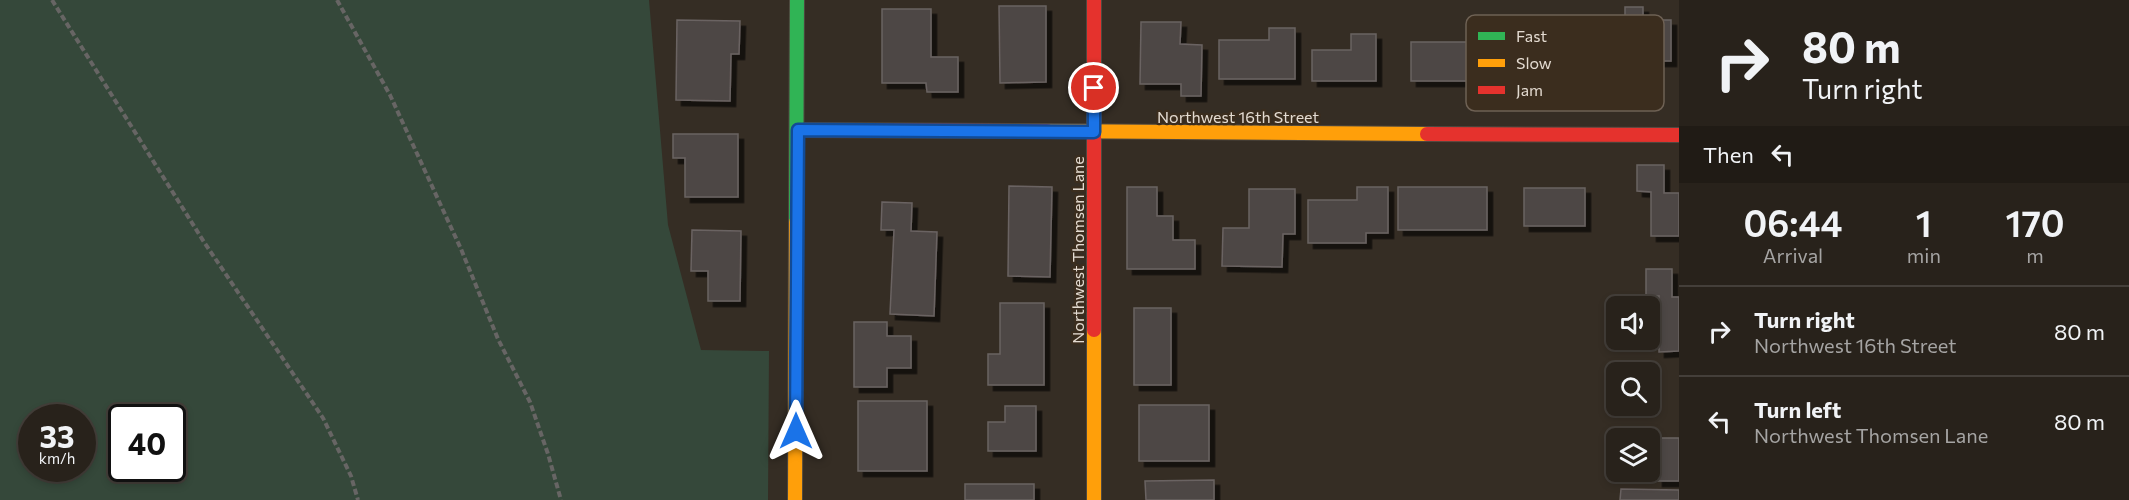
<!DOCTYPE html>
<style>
:root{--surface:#28221b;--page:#342f28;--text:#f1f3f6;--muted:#a5a4a3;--line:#443f3a}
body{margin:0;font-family:Commissioner,sans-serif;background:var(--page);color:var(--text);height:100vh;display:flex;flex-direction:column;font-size:22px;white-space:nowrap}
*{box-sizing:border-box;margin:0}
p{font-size:20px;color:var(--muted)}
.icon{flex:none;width:33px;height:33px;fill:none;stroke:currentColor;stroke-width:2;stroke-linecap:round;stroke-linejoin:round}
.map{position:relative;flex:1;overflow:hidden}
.panel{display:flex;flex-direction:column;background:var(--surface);width:450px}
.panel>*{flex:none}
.hud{background:#28221b;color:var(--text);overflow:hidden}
.controls{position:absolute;left:1606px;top:296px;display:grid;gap:12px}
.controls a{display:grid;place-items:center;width:54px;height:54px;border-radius:9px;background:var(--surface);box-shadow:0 3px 9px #0003,0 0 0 2px var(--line);font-size:30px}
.speed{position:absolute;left:18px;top:404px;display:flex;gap:12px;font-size:30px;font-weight:700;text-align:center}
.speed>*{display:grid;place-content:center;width:78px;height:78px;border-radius:50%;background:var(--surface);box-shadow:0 3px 9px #0003,0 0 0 2px var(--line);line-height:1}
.speed small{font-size:15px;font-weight:400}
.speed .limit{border:3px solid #111;border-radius:9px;background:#fff;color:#111}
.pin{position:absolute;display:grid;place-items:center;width:51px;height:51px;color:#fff;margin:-26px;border:3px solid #fff;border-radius:50%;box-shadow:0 2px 6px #0007}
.me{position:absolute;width:66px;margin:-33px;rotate:0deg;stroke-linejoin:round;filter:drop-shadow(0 0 4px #0008)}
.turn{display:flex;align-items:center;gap:21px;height:126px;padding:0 24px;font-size:27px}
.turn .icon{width:78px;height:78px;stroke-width:2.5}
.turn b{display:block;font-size:42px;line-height:51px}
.then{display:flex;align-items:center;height:57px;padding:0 24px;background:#0003;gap:12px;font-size:22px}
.eta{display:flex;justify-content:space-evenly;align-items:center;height:102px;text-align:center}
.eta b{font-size:36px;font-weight:600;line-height:42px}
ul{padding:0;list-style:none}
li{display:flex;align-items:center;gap:18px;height:90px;padding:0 24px;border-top:2px solid var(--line)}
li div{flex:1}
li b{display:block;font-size:22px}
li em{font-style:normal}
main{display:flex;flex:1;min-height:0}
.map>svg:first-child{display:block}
.green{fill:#35483a;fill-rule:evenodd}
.building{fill:#4e4745;stroke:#6a6362;stroke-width:1.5;filter:url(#shadow)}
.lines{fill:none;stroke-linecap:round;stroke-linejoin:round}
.fast-casing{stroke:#4f4941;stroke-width:16}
.slow-casing{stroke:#4f4941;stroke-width:16}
.jam-casing{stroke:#4f4941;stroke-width:16}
.path{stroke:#676564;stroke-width:4;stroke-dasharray:6 3;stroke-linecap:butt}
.fast{stroke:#30b455;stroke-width:14}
.slow{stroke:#ff9f0a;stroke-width:14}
.jam{stroke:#e5322d;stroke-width:14}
.route-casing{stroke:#114b97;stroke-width:15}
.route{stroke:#1a73e8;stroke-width:10}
.labels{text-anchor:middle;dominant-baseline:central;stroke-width:4.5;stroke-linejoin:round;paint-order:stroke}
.street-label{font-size:16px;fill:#e4dbd1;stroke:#3b2d1e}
.key{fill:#3b2d1e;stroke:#6e6154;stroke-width:1.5}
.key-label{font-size:16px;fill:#e4dbd1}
</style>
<main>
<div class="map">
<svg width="1679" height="500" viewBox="0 0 1679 500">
<defs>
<filter id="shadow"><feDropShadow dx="5.5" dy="5.5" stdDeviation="0" flood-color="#0009"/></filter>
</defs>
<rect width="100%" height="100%" fill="#352d24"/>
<path class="green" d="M0 0H649L668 225 701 350 769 351 768 500H0ZM32 417H82V468H32ZM122 417H172V468H122Z"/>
<g class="building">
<polygon points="999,6 1046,6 1046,82 1000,83"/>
<polygon points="1625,7 1643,7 1643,20 1671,20 1671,61 1625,61"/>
<polygon points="882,9 931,9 931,57 958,57 958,92 927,92 926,83 882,83"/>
<polygon points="677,20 740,21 739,54 731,54 730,101 676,100"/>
<polygon points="1141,22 1181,22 1180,44 1202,45 1201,96 1181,96 1181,84 1140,84"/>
<polygon points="1269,28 1295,28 1295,79 1219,79 1219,40 1269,40"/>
<polygon points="1351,34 1376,34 1376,81 1312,81 1312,50 1351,50"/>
<rect x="1411" y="42" width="62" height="39"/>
<polygon points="673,134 738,134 738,197 685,197 685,158 673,158"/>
<polygon points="1637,165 1664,165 1664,193 1679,193 1679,236 1651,236 1651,192 1637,191"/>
<polygon points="1009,186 1052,187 1050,277 1008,276"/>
<polygon points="1127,187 1157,187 1157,216 1173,216 1173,240 1195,240 1195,269 1127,269"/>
<polygon points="1357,187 1388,187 1388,233 1366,233 1366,243 1308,243 1308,200 1357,200"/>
<rect x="1398" y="187" width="89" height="43"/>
<rect x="1524" y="188" width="61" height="38"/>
<polygon points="1249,189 1295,189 1295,234 1283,234 1282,267 1222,266 1223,228 1249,228"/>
<polygon points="882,202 912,203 911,231 937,232 934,316 890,314 894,230 881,230"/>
<polygon points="692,230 741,231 740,301 708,301 708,271 691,271"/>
<polygon points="1646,269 1672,269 1672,297 1679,297 1679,351 1659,352 1659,296 1646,296"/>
<polygon points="1000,303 1044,303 1044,385 988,385 988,354 1000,354"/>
<rect x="1134" y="308" width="37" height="77"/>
<polygon points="854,322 887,322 887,336 911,336 911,368 887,368 887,387 854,387"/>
<rect x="858" y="401" width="69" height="70"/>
<rect x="1139" y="405" width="70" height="56"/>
<polygon points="1005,406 1036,406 1036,451 988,451 988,422 1005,422"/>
<rect x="1657" y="438" width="22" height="43"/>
<polygon points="1214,480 1214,500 1146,500 1145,481"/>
<rect x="965" y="484" width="69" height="16"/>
<polygon points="1621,489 1679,490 1679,500 1620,500"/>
</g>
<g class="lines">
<g class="fast-casing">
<polyline id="fast" points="796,222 797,0"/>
</g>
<g class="slow-casing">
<g id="slow">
<polyline points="1047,131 1427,134"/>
<polyline points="1094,330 1094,500"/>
<polyline points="795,500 796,222"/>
</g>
</g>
<g class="jam-casing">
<g id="jam">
<polyline points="1094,0 1094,330"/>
<polyline points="798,130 1047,131"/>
<polyline points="1427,134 1679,135"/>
</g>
</g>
<g class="path">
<polyline points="52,0 204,242 323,418 351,476 358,500"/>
<polyline points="337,0 390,95 461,249 498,339 530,402 548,454 561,500"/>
</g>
<use href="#fast" class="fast"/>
<use href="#slow" class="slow"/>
<use href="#jam" class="jam"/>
</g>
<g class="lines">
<g class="route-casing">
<polyline id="route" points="796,431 798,130 1094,132 1094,88"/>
</g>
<use href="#route" class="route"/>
</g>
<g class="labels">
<g class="street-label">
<text x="1238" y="116">Northwest 16th Street</text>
<text transform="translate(1077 250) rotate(-90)">Northwest Thomsen Lane</text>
</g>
</g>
<rect x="1466" y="15" width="198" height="96" rx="9" class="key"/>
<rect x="1478" y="32" width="27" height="8" fill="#30b455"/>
<rect x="1478" y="59" width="27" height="8" fill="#ff9f0a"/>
<rect x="1478" y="86" width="27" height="8" fill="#e5322d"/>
<g class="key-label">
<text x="1516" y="42">Fast</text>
<text x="1516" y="69">Slow</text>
<text x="1516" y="96">Jam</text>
</g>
</svg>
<div class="controls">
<a><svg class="icon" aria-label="sound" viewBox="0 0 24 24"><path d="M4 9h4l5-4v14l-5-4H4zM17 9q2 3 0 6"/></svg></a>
<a><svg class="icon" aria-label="search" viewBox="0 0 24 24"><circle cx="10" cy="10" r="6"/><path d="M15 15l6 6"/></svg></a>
<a><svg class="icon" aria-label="layers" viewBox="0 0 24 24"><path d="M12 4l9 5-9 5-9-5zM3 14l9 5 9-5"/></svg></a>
</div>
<div class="speed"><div>33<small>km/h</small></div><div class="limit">40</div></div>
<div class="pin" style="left:1094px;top:88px;background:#d93025"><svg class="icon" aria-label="arrive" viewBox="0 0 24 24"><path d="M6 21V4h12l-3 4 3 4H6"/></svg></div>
<svg class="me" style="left:796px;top:431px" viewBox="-20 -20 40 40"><path d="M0-17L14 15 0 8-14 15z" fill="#1a73e8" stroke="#fff" stroke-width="4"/></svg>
</div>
<section class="panel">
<div class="hud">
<div class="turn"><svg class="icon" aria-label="right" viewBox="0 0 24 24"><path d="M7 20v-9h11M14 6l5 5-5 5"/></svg><div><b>80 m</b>Turn right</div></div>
<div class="then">Then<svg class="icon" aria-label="left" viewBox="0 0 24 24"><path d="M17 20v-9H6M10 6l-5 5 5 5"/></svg></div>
</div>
<div class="eta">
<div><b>06:44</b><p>Arrival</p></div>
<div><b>1</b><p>min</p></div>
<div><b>170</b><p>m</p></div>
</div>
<ul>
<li><svg class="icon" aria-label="right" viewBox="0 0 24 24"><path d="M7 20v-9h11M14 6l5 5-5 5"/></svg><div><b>Turn right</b><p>Northwest 16th Street</p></div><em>80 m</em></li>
<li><svg class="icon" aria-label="left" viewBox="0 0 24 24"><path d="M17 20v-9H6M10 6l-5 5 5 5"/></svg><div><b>Turn left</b><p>Northwest Thomsen Lane</p></div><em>80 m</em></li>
</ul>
</section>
</main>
